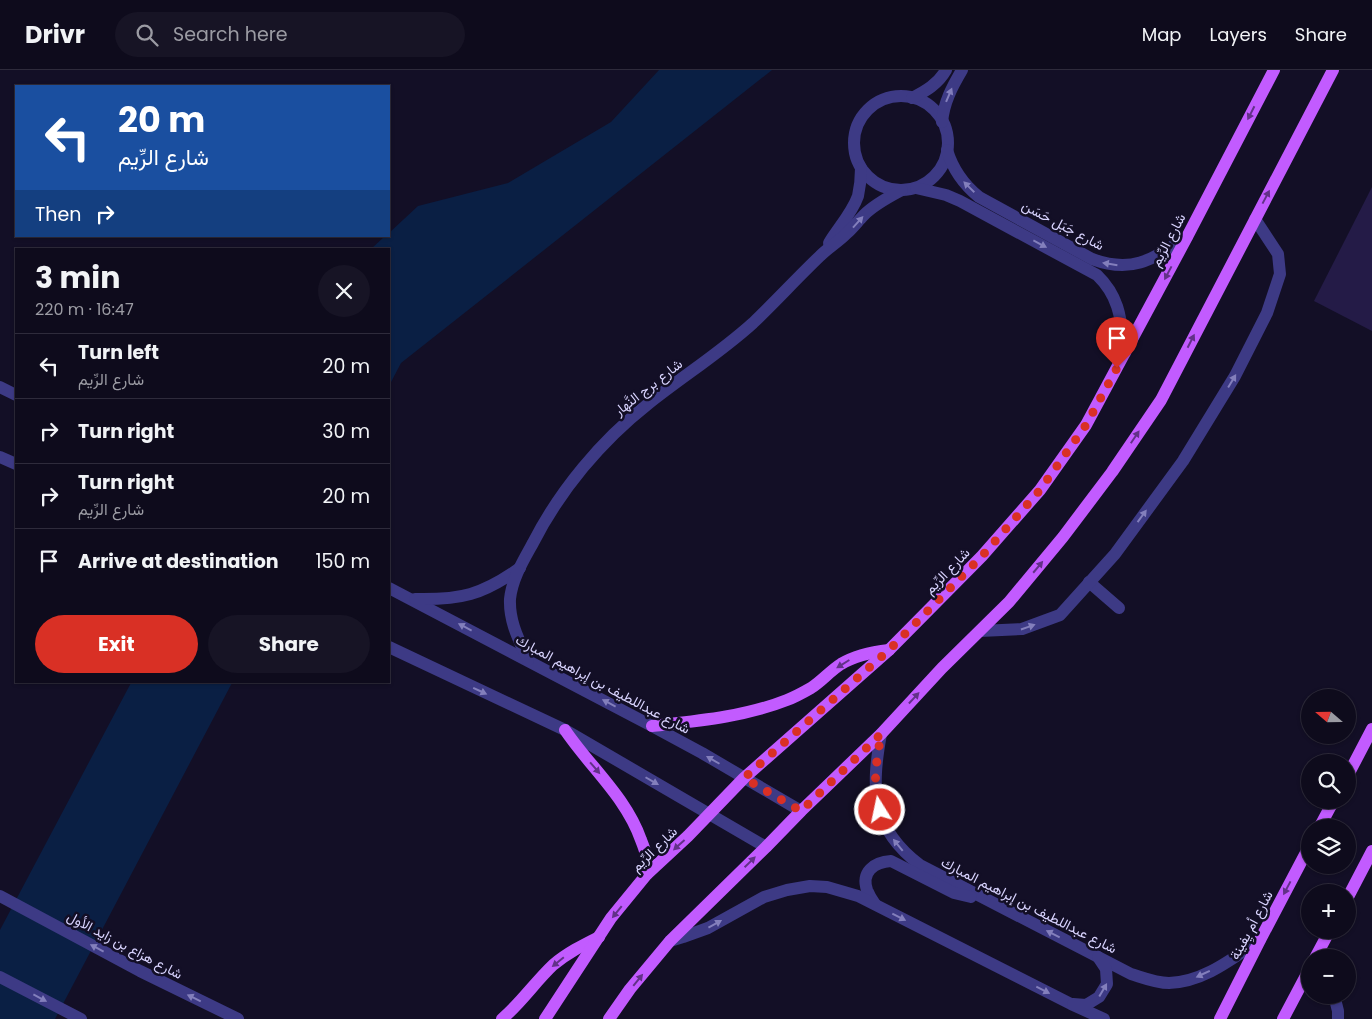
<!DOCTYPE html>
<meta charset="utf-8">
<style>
:root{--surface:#0e0b1c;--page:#171425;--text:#f1f3f6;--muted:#9b9ba3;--line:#2e2b3b;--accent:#d93025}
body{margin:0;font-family:Poppins,Vazirmatn,sans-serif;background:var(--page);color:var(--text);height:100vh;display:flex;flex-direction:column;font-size:19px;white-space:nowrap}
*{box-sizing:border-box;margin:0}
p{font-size:16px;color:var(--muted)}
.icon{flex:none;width:28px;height:28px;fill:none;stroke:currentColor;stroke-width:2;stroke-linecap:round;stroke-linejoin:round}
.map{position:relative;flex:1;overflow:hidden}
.side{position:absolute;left:15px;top:178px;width:375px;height:435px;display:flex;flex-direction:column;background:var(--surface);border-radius:0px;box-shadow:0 1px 4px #0004,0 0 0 1px var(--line)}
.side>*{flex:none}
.banner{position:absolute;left:15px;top:15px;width:375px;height:152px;border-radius:0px;box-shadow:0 1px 4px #0004,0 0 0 1px var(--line);background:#1a4fa0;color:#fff;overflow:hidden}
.needle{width:32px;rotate:290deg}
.buttons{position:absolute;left:1301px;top:619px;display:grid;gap:10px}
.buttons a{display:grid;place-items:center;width:55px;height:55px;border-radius:50%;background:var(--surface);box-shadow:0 1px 4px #0004,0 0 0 1px var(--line);font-size:25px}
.pin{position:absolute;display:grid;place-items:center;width:42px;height:42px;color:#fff;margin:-51px -21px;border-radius:50% 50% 50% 0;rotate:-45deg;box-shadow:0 0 5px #0007}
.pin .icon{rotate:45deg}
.me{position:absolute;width:55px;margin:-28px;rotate:350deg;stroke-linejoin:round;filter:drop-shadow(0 0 4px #0008)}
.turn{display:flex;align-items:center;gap:18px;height:105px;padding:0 20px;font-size:22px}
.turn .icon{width:65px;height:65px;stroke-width:2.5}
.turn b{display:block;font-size:35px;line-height:42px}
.then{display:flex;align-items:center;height:48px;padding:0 20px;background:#0003;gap:10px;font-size:19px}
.round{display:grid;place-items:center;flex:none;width:52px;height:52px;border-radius:26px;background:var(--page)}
.summary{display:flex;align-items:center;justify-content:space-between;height:85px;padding:0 20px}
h1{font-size:30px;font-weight:700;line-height:38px}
.primary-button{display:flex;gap:10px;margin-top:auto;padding:10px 20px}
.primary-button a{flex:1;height:58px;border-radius:30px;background:var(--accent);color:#fff;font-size:20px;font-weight:700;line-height:58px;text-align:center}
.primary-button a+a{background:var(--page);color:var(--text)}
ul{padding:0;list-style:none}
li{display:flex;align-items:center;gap:15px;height:65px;padding:0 20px;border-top:1px solid var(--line)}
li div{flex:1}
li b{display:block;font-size:19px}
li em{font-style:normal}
header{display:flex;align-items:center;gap:30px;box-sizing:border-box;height:70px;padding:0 25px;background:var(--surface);border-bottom:1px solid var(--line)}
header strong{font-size:24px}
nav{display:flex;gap:28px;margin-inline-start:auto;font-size:18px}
.search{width:350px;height:45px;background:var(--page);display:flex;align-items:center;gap:12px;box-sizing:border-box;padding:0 18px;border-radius:28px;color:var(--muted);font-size:19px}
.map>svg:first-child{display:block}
.water{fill:#0a1f44}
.building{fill:#241b47}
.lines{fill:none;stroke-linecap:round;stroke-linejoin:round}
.minor{stroke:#3d3a85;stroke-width:12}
.major{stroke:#c25bff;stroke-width:12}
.oneway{fill:#837fbc}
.oneway2{fill:#623188}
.route{stroke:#d93025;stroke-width:9;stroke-dasharray:0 16.2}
.labels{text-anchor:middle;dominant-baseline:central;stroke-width:5;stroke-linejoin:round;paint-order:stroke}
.street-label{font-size:14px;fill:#d9d4ff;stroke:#130f26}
</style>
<header>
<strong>Drivr</strong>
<div class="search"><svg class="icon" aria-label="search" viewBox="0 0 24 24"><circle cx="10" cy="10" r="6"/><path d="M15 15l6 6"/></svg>Search here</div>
<nav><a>Map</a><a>Layers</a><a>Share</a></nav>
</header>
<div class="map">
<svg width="1372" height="949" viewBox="0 0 1372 949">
<rect width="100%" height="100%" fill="#130f26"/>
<g class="water">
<polygon points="659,0 772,0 401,293 389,316 389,179 371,179 385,166 389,166 389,163 418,136 508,113 611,52"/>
<polygon points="132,611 233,611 55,949 0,949 0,860"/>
</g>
<polygon class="building" points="1372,117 1372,261 1314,231"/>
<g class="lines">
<g class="minor">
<circle cx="901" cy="73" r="47"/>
<path d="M912 28C926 21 938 14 946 0"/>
<path d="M942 52C944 32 952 17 962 0"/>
<path d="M947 80C953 100 963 114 979 127L1092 189C1133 204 1153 189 1187 167"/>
<path d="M916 118 946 125 960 131 1097 205C1121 228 1121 252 1125 283"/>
<path d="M829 173C838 158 852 143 858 126 860 117 861 107 861 98"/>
<polyline points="0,317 16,325"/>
<polyline points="0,387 16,394"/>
<polyline points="1089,512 1119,538"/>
<polyline points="389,518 652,656 702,683 801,741"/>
<path d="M415 529C461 530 482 525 520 498"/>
<polyline points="980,561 1022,559 1060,545 1115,484 1183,391 1235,306 1267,243 1280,204 1278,184 1255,149"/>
<polyline points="389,577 565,660 766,777"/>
<path d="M528 590C519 570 509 552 510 529 512 509 523 491 533 473 560 420 601 371 648 334 683 306 720 283 753 253 776 231 797 208 820 186 828 178 838 172 846 164 853 158 858 151 864 145 875 134 889 127 902 120"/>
<path d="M881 664C871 719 871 758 920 795L1131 904C1144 908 1156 913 1169 913 1204 912 1233 888 1260 870"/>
<polyline points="0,826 140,901 238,949"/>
<path d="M875 834C872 830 869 825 867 820 861 802 874 792 891 791L954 823 971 827"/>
<polyline points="670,871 683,867 708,858 764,827 787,820 810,816 827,817 858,826 1071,934 1104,949"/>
<polyline points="0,907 81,949"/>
<polyline points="1334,925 1338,941 1338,949"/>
<polyline points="1073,934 1086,935 1099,927 1107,914 1106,899 1098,887"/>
</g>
<g class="major">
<path d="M652 656C697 651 744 647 787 630 795 627 804 622 811 618 822 611 830 601 841 594 856 585 872 582 889 580"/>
<path d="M565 660C590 697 626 727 641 770 643 775 645 780 646 785 647 791 647 798 647 804"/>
<polyline points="1348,705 1372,659"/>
<polyline points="1319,758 1334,730"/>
<polyline points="1348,827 1372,781"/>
<polyline points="1315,888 1330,860"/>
<path d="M502 949C521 933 535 912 553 895 567 883 583 875 599 867"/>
<polyline points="545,949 611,848 647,804 688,766 744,708 889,580 982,486 1040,420 1086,355 1187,167 1274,0"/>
<polyline points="609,949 630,919 670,871 766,777 801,741 881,664 942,598 1009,532 1063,467 1112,402 1161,330 1333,0"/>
<polyline points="1220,949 1260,870 1310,775"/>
<polyline points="1283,949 1310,898"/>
</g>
</g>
<defs><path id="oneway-solid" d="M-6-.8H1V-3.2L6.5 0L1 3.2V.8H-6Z" transform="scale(1.25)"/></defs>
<g class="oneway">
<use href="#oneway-solid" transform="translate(949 25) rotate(-67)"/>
<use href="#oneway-solid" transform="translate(969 117) rotate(-135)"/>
<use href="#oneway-solid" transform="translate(858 152) rotate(-48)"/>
<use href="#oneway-solid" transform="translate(1040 174) rotate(28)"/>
<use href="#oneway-solid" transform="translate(1110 194) rotate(-171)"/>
<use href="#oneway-solid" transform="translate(1232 311) rotate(-59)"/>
<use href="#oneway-solid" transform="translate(1142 446) rotate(-54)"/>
<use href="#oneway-solid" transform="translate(465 557) rotate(-152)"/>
<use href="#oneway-solid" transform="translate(1028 557) rotate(-19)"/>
<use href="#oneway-solid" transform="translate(480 621) rotate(25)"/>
<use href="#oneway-solid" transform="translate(609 633) rotate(-152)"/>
<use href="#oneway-solid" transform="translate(713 690) rotate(-150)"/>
<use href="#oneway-solid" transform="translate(652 711) rotate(30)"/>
<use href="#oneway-solid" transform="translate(898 775) rotate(-129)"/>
<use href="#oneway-solid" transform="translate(899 847) rotate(27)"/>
<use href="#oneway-solid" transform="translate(715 854) rotate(-29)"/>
<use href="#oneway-solid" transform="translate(1053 864) rotate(-153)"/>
<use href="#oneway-solid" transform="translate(97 878) rotate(-152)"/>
<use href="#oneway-solid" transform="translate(1203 904) rotate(155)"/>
<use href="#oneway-solid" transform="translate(1043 920) rotate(27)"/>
<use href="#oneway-solid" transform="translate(1103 920) rotate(-60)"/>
<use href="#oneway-solid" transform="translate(40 928) rotate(28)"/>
<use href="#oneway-solid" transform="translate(194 928) rotate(-154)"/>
</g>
<g class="oneway2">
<use href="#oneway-solid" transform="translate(1251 43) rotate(117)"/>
<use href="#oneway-solid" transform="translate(1266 127) rotate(-62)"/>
<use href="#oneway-solid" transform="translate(1168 203) rotate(118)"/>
<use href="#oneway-solid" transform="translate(1191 271) rotate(-63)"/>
<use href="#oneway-solid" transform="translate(1135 367) rotate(-56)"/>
<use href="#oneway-solid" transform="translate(1038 497) rotate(-50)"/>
<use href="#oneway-solid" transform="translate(843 594) rotate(148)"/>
<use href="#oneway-solid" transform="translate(914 628) rotate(-47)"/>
<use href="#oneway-solid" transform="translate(595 698) rotate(49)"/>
<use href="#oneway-solid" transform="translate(679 775) rotate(138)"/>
<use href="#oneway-solid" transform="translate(750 792) rotate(-44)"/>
<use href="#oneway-solid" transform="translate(1287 818) rotate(118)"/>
<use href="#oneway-solid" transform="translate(617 842) rotate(129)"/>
<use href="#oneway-solid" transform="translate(558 892) rotate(141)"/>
<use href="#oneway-solid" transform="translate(638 910) rotate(-51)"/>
</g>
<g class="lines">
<polyline class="route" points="880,740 875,715 877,689 881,664 801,741 744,708 889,580 982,486 1040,420 1086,355 1117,298"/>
</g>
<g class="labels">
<g class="street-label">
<text transform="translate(1063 155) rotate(28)">شارع جَبَل حَسَن</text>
<text transform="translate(1168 170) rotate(-62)">شارع الرِّيم</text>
<text transform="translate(648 317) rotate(-38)">شارع برج النَّهار</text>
<text transform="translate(947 501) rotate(-46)">شارع الرِّيم</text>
<text transform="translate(603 614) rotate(28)">شارع عبداللطيف بن إبراهيم المبارك</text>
<text transform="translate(654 779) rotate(-44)">شارع الرِّيم</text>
<text transform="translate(1029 835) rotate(27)">شارع عبداللطيف بن إبراهيم المبارك</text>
<text transform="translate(1251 855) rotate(-62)">شارع أم يِفينة</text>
<text transform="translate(125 875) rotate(28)">شارع هزاع بن زايد الأول</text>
</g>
</g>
</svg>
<div class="buttons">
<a><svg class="needle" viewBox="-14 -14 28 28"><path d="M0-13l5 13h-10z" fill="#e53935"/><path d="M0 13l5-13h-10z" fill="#9b9ba3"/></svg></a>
<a><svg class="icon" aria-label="search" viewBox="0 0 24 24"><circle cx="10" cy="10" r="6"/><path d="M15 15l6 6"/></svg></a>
<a><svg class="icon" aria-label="layers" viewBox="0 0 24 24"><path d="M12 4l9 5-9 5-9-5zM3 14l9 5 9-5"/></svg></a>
<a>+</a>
<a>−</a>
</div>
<div class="pin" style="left:1117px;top:298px;background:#d93025"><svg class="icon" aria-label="arrive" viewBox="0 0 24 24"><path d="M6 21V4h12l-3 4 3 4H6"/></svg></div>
<svg class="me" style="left:880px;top:740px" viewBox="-20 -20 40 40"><circle r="17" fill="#d93025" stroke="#fff" stroke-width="3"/><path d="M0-11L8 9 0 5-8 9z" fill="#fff"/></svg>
<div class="banner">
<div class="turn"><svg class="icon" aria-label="left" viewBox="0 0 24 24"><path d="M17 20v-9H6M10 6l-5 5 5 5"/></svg><div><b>20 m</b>شارع الرِّيم</div></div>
<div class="then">Then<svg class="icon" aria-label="right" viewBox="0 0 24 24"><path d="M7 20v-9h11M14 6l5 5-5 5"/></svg></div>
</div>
<section class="side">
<div class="summary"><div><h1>3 min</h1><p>220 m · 16:47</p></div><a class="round"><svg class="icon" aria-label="close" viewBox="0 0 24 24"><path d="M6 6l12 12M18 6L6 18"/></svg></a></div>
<ul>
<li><svg class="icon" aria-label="left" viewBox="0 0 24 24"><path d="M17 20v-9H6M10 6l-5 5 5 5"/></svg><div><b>Turn left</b><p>شارع الرِّيم</p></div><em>20 m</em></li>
<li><svg class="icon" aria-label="right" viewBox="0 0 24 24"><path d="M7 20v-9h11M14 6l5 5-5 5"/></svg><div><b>Turn right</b></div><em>30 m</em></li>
<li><svg class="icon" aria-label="right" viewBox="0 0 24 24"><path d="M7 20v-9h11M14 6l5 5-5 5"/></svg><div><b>Turn right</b><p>شارع الرِّيم</p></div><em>20 m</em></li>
<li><svg class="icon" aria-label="arrive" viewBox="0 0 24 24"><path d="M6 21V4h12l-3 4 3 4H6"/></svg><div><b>Arrive at destination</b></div><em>150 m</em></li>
</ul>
<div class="primary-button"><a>Exit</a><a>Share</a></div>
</section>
</div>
